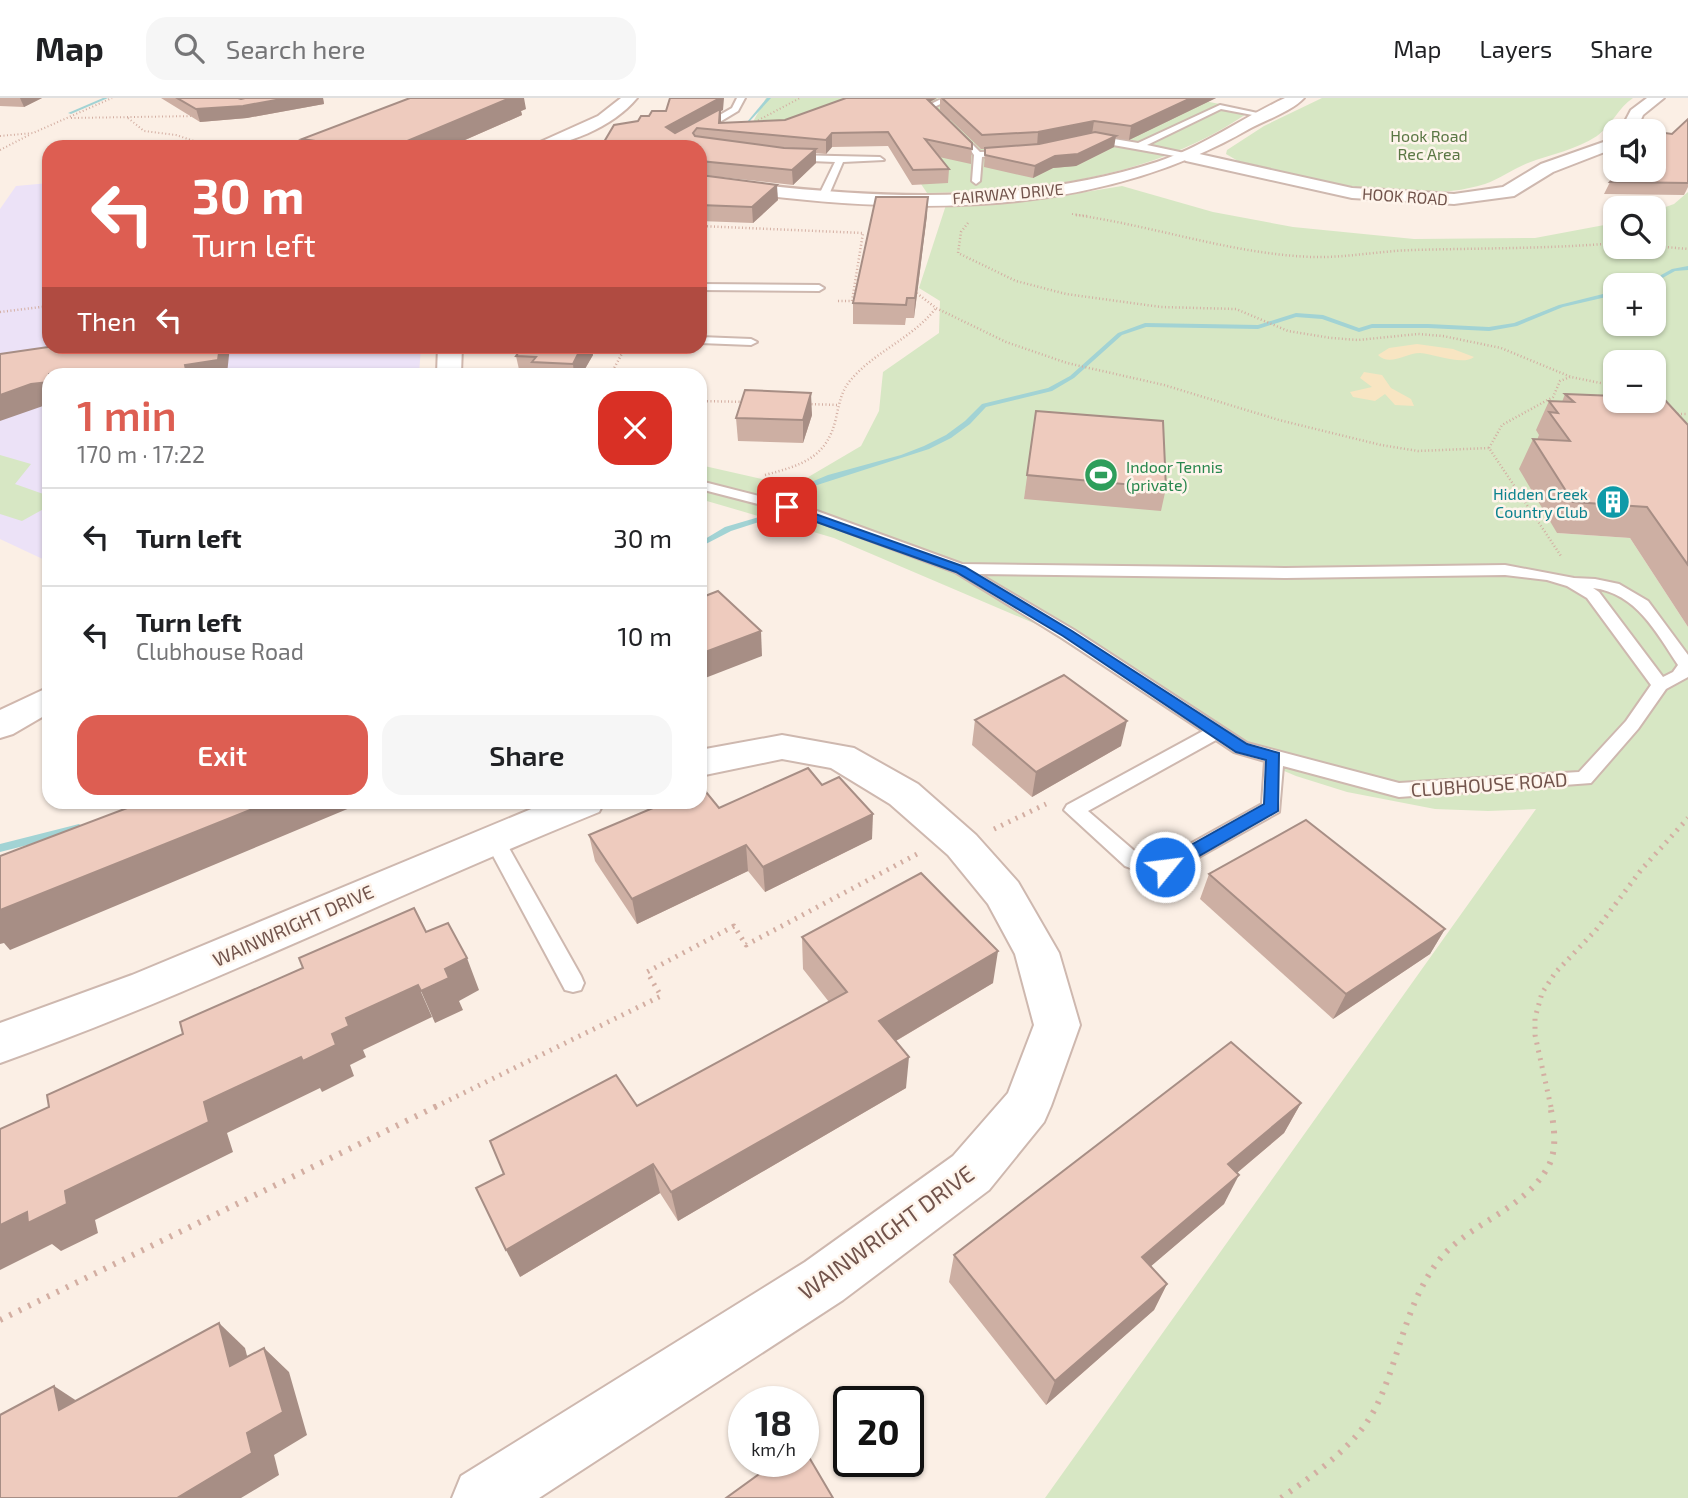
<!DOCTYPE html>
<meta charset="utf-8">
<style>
:root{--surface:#fff;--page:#f6f6f6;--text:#202124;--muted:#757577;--line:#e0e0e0;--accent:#dd5e52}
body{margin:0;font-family:"Exo 2",sans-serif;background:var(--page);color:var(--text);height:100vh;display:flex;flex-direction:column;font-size:26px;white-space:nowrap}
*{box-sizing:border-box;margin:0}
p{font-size:23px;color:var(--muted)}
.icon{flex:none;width:38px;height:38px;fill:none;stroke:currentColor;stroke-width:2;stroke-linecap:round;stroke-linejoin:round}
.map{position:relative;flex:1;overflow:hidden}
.panel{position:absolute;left:42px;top:270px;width:665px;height:441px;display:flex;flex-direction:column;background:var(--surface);border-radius:21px;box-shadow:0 2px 5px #0004}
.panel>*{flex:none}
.banner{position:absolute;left:42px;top:42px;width:665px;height:214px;border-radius:21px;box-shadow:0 2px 5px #0004;background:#dd5e52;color:#fff;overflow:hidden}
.controls{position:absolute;left:1603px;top:21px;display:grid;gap:14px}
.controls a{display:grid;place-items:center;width:63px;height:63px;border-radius:14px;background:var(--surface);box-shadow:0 2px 5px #0004;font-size:35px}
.speed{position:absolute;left:728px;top:1288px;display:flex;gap:14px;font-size:35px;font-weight:700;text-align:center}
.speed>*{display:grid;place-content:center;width:91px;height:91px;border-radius:50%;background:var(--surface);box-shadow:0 2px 5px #0004;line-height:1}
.speed small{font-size:18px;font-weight:400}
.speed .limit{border:4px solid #111;border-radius:10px;background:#fff;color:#111}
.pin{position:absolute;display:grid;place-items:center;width:60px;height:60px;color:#fff;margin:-30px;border-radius:14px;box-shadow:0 4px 10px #0006}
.me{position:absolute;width:77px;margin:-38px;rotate:61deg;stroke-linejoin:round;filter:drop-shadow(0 0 5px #0008)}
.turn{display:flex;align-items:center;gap:24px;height:147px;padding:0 35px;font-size:32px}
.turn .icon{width:91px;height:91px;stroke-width:2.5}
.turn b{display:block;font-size:49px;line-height:60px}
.then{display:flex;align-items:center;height:66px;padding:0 35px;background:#0003;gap:14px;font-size:26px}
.round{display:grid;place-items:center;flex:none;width:74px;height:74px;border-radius:21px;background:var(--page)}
.overview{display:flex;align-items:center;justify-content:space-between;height:119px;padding:0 35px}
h1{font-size:42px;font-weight:600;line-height:52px;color:var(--accent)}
.action{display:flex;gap:14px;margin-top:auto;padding:14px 35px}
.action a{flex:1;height:80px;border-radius:21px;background:var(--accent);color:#fff;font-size:28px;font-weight:600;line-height:80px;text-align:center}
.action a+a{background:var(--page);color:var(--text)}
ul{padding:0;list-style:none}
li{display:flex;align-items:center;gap:21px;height:98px;padding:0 35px;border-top:2px solid var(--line)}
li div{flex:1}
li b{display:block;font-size:26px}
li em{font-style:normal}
header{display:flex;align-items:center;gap:42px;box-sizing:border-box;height:98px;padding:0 35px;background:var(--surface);border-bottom:2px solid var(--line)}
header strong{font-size:33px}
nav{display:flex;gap:38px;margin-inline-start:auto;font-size:24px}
.search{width:490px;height:63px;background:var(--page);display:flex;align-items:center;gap:18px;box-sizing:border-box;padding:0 24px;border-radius:21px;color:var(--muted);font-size:26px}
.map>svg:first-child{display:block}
.education{fill:#ece2f7}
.green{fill:#d7e7c4;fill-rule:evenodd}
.sand{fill:#f8e5c2}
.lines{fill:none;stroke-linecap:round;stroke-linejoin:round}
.stream{fill:#a2d3d4;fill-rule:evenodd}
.lane-casing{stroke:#ceb8af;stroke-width:4}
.street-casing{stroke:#ceb8af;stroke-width:4}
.secondary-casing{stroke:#d0b7ad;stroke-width:4}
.path-far3{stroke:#d3aea2;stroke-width:2;stroke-dasharray:1 2.5;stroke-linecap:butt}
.path-far2{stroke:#d3aea2;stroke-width:2.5;stroke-dasharray:1 2.5;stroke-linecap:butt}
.path-far1{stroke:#d3aea2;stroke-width:5;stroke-dasharray:2 6;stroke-linecap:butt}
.path{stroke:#d3aea2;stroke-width:6;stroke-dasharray:2.5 8;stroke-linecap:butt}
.lane{fill:#fff;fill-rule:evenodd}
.street{fill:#fff;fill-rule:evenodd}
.secondary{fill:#fff;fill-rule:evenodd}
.wall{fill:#cdafa3}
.shaded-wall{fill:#a78e85}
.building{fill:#eecbbe;stroke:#a78e85;stroke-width:2}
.route{fill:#1a73e8;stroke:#114b97;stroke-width:2}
.labels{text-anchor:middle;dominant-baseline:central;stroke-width:5;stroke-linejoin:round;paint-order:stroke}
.far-park-label{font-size:16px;fill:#5a7744;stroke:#fef4eb}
.far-street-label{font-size:16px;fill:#72544c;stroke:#fef4eb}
.far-leisure-label{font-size:16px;fill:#27864d;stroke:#fef4eb;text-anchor:start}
.far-culture-label{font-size:16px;fill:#0d838f;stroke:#fef4eb;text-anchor:end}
.street-label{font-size:19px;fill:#72544c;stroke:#fef4eb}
.near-street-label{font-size:23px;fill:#72544c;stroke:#fef4eb}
</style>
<header>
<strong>Map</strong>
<div class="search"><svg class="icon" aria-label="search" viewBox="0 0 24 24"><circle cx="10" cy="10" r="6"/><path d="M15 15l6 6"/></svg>Search here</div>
<nav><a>Map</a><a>Layers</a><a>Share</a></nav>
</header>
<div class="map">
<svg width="1688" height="1400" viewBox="0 0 1688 1400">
<rect width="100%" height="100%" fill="#fbefe5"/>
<polygon class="education" points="49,85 49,248 421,249 419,276 49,276 49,464 0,441 0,111 16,88"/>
<g class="green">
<path d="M766 0H1188L1252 12C1156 80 1041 93 927 95L884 30 749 31Z"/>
<path d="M1322 0H1633C1618 10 1612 27 1597 38 1576 52 1551 56 1528 65 1513 71 1500 81 1485 86 1406 110 1316 80 1238 63L1226 56 1227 52 1264 28Z"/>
<path d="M1122 88 1213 114 1293 129 1414 141 1535 140 1615 125V149H1654V113L1674 106 1688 94V363L1544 344 1557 435 1630 440 1688 529V1400H1045L1536 711 1488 713 1435 711 1347 694 1296 678 1249 658 1216 634 1182 619 1038 527 834 440 700 401V367L793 388 861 348 879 313 883 274 939 235 940 203 919 190 946 107 1043 101ZM1615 187H1654V226H1615ZM1615 264H1654V303H1615Z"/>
<polygon points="0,357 31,366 15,386 49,398 49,408 22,423 0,416"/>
</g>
<g class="sand">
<path d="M1417 246 1453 251 1474 259C1463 268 1435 256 1420 255 1405 255 1390 269 1378 257L1389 250Z"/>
<polygon points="1364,274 1382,277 1391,290 1411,301 1414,308 1395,307 1385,296 1375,303 1353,299 1350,294 1372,289 1360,280"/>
</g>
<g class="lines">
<g class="stream">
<polygon points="103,0 108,0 71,16 68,15"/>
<polygon points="767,0 771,0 749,24 747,24"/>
<polygon points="1688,168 1688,172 1675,173 1650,187 1643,187 1672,171"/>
<polygon points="1615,193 1615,197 1563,209 1517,228 1489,233 1428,230 1372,230 1359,234 1322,221 1296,219 1258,231 1146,229 1122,237 1074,280 1052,293 986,309 970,326 951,340 929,351 811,389 804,387 828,377 901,357 924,348 946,337 965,323 982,306 1048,290 1070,278 1118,235 1145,225 1258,227 1296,215 1323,217 1359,230 1372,226 1428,226 1489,229 1514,225 1559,207"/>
<polygon points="759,419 762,419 762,423 731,433 700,449 700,444 725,429"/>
<polygon points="79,726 84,730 83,733 0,754 0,746"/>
</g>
<g class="lane-casing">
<g id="lane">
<polygon points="737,0 745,0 738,13 703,34 697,34 697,30 732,10"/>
<polygon points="943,0 953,0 934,9 948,22 944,24 925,9"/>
<polygon points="1220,7 1267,17 1263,19 1221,11 1147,47 1189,56 1186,60 1085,42 1114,41 1138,45"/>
<polygon points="967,47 973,47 980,54 1012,53 1016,55 982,59 980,83 976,86 972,83 974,57"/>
<polygon points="790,57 880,59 884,62 843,64 828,99 823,102 818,99 835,64 787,62"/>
<polygon points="700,186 819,187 824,190 819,193 700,192"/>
<polygon points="700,239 751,241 757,244 751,247 700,245"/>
<path d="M700 383 814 412 962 466 1285 470 1505 467 1574 480 1595 481 1619 486 1648 503 1688 557V579L1666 591 1638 631 1591 685 1399 699 1283 668 1279 714 1172 774C1158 779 1139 773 1125 768L1064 712 1067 707 1203 633 1062 540 955 474 804 418 700 391ZM979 476 1285 480 1505 477 1547 482 1567 488 1587 500 1651 587 1626 623 1579 674 1399 685 1247 645 1074 532ZM1593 490C1636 495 1656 534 1678 567L1673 574 1663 579 1599 494ZM1216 642 1234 654 1265 663 1262 706 1163 761 1138 756 1088 713Z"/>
<polygon points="493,732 500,734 581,878 584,885 581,892 573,894 565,892 483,739 486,734"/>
</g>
</g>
<g class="street-casing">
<g id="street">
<polygon points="1647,0 1664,0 1643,17 1636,33 1620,33 1631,12"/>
<polygon points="1615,40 1615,50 1553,74 1514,98 1454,106 1352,100 1186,63 1178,58 1186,53 1352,90 1454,96 1503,89 1541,66"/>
<polygon points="782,637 854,650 918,686 976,737 1018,784 1059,855 1080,927 1051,1008 1044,1024 989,1092 843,1202 539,1400 452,1400 461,1378 805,1164 953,1058 1008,995 1034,927 1015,856 988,806 948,757 890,706 831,670 782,661 700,678 700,652"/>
<path d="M548 704H604L599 714C398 795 204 892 0 965V925L132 877Z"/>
</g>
</g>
<g class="secondary-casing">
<g id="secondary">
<path d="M621 0H637C613 29 565 49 529 49L598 18Z"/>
<path d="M1285 0H1304C1292 13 1266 22 1249 31 1083 127 883 116 700 89V79C851 100 1010 111 1157 64 1203 49 1242 20 1285 0Z"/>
<polygon points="438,248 462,248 461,276 437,276"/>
<polygon points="49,589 49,615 13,636 0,640 0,612"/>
</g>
</g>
<g class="path-far3">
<polyline points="71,20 196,18"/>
<polyline points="128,20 144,33 176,37 212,49"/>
<polyline points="755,24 800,0"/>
<polyline points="0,38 33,35 112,0"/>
<polyline points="0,52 29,37"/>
<polyline points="1072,116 1088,118"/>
</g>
<g class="path-far2">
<path d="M1076 117C1155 128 1232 156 1312 159 1345 160 1379 153 1413 152 1481 150 1547 151 1615 145"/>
<polyline points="968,125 961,134 958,155 1016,183 1066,196 1161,209 1236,211 1288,233 1331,240 1358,242 1418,236 1443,238 1501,250 1571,279 1615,288"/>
<polyline points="700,128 863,135 852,203 837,203"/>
<polyline points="1654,148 1688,151"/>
<polyline points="914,193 936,210 1006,244 1067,265 1164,287 1279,322 1381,347 1418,353 1489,350 1561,458"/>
<polyline points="0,214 49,208"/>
<polyline points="611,276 626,248"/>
<polyline points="700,303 747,304"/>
<polyline points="808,306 838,307"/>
<polyline points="1674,316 1688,316"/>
<polyline points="1489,350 1502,327 1553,299 1560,283 1570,279"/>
<path d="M765 377C802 367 827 360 836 320 839 307 841 294 849 284 873 254 912 241 936 210"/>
</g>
<g class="path-far1">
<polyline points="994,731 1046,706"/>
<polyline points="435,1009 661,898 647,874 734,828 746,847 919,755"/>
<polyline points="1551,1009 1535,937 1535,920 1542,895 1555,875 1596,832 1641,772 1688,720"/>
</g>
<g class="path">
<polyline points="0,1222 439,1007"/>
<path d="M1281 1400C1316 1375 1356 1348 1376 1309 1400 1260 1405 1206 1439 1162 1469 1125 1524 1112 1548 1069 1558 1051 1554 1027 1550 1007"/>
</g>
<use href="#lane" class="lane"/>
<use href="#street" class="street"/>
<use href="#secondary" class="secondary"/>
</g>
<g class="wall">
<polygon points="0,0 42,0 24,9 0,8"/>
<polygon points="161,0 323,0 324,6 247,20 200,24"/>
<polygon points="846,0 937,0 930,4 972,45 971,66 939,59 949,71 948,85 912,87 888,48 832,49 826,56 816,55 816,65 793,87 720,79 778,102 753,125 700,123 700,49 638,23 649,18 723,12 721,13 721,25 785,22"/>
<polygon points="940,0 1216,0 1129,42 1115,40 1114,49 1076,68 1053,70 1033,80 984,69 985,51 981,51 940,12"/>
<polygon points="526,11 521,13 522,17 449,49 304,49 302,41"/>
<polygon points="1688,21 1688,89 1684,97 1604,96 1610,84 1672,36"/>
<polygon points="927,117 914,220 906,220 905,227 853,226 853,205"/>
<polygon points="523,248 591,248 593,257 582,276 520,276 516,258"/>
<polygon points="1565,296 1688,327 1688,529 1630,440 1557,435 1519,371 1533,341 1537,342 1539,337 1536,332 1549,303 1562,304"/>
<polygon points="1036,313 1166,390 1161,413 1024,401"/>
<polygon points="812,317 803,345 738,343 736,320"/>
<polygon points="975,622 1121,648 1032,699 972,647"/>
<polygon points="719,710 872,741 765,794 748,773 637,826 595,763 589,737"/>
<polygon points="1209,776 1445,831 1430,856 1333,921 1200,801"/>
<polygon points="802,839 993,885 896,943 906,990 678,1123 660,1095 520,1179 637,1008 829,904 803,871"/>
<polygon points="1301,1005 1284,1035 1237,1075 1224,1106 1151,1168 1167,1186 1154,1212 1046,1307 949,1184 954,1157"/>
</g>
<g class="shaded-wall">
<polygon points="20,0 42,0 24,9"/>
<polygon points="287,0 323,0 324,6 247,20 200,24 196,11"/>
<polygon points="510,0 524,0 526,11 521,13 522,17 449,49 393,49"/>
<polygon points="720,0 724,0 723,12 721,13 721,25 719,25 720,13 667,43 666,29"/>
<polygon points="924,0 937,0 924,7"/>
<polygon points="1191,0 1216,0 1129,42 1131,28"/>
<polygon points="1094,23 1092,36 1037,48 1038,34"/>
<polygon points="832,35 832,49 826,56 826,42"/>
<polygon points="1116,38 1114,49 1076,68 1053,70 1033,80 1035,68 1055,58"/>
<polygon points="816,51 816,65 793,87 792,72"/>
<polygon points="777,87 778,102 753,125 752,109"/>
<polygon points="928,99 927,117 914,220 915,200"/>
<polygon points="220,248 230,248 227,276 187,276 185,267"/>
<polygon points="582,248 591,248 593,257 582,276 574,276 573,266"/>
<polygon points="49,284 49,308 43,308 0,323 0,297 31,286"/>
<polygon points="811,295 812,317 803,345 803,322"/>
<polygon points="761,533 762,558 700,582 700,556"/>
<polygon points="1127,623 1121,648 1032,699 1036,674"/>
<polygon points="270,704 355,704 357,707 10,852 4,845 0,846 0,812"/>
<polygon points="873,716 872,741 765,794 763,769"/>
<polygon points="746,747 748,773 637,826 632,801"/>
<polygon points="1445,831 1430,856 1333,921 1346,896"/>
<polygon points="998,853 993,885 877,954 879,923"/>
<polygon points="467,860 479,892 459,903 463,912 435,925 421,893 445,871"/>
<polygon points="418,887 432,919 363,952 366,959 350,967 354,978 322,994 320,990 227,1035 233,1054 95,1122 98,1135 61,1153 52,1146 0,1172 0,1127 27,1114 65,1093 204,1004 332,936 346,920"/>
<polygon points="909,959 906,990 678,1123 671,1094"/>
<polygon points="1301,1005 1284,1035 1213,1095 1228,1066"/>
<polygon points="653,1066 660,1095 520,1179 506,1152"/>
<polygon points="1239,1077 1224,1106 1130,1186 1142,1159"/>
<polygon points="1167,1186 1154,1212 1046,1307 1055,1283"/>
<polygon points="219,1225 245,1250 256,1292 230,1268"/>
<polygon points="264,1250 289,1274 307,1337 274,1357 279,1377 241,1400 177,1400 247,1335"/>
<polygon points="54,1288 89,1311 59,1312"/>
</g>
<g class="building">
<polygon points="177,0 238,0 241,1 245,0 287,0 243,8 196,11"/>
<polygon points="410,0 510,0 393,49 356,49 302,41"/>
<polygon points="670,0 720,0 666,29 675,35 720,11 719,25 785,22 846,0 926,0 972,45 972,51 925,41 949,71 913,72 888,34 832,35 826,42 697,30 693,35 695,38 784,50 816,51 792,72 700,63 700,49 601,49 614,27 638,23 641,18 649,18 652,13 666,13"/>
<polygon points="942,0 1191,0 1131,28 1094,23 1038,34 982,37"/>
<polygon points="1688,21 1688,85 1610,84 1621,72 1654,72 1654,38 1658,34 1672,36"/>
<polygon points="1095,34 1116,38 1078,56 1055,58 1035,68 985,57 985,50 1039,46"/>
<polygon points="700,77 777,87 752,109 700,107"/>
<polygon points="876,99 928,99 915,200 907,200 906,207 853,205"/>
<polygon points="55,248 220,248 218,262 185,267 187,276 49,276 49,284 31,286 0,297 0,256"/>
<polygon points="523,248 582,248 573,266 532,264 536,259 516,258"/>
<polygon points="745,292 811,295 803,322 736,320"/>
<polygon points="1565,296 1615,298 1615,303 1654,303 1654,300 1664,301 1688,327 1688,467 1647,409 1573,404 1533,341 1570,343 1549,314 1558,315 1549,303 1574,304"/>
<polygon points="1036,313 1163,323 1166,390 1027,377"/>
<polygon points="718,493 761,533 700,556 700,500"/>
<polygon points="1064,577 1127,623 1036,674 975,622"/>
<polygon points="808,670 822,687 839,679 873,716 763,769 746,747 632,801 589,737 667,704 700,704 700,689 702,689 719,710"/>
<polygon points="143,704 270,704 0,812 0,758"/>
<polygon points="1306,722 1445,831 1346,896 1209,776"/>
<polygon points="921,775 998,853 879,923 909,959 671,1094 653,1066 506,1152 476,1090 504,1076 490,1043 616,977 637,1008 847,894 802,839"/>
<polygon points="414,810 426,834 448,825 467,860 445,871 449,880 421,893 418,887 346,920 349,928 332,936 336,947 303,963 301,959 204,1004 209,1024 65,1093 67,1106 28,1125 27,1114 0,1127 0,1031 49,1009 47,997 183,936 180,924 303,870 299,860"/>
<polygon points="1231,944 1301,1005 1228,1066 1239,1077 1142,1159 1167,1186 1055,1283 954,1157"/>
<polygon points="219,1225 230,1268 264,1250 283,1314 247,1335 252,1355 177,1400 0,1400 0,1317 54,1288 59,1312"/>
<polygon points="803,1349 833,1400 726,1400 777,1363 803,1363"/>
</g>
<polygon class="route" points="787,406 965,469 1072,533 1247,646 1279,655 1278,713 1171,774 1159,774 1157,769 1159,765 1264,706 1266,662 1236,654 1063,538 956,474 783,412 783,407"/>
<defs>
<g id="stadium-disc" transform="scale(1.75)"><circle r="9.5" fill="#2e9e5b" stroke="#fef4eb"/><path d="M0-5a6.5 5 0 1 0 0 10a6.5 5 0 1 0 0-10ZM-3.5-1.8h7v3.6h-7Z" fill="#fff"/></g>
<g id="building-disc" transform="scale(1.75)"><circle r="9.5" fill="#0f9aa8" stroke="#fef4eb"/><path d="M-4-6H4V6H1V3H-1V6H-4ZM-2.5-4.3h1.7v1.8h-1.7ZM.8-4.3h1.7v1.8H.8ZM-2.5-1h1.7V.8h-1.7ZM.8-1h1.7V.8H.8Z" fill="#fff"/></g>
</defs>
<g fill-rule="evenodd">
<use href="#stadium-disc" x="1101" y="377"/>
<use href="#building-disc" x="1613" y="404"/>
</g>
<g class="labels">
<g class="far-park-label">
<text x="1429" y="37">Hook Road<tspan x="1429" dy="18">Rec Area</tspan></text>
</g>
<g class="far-street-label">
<text transform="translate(1008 95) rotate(-5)">FAIRWAY DRIVE</text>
<text transform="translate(1405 98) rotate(4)">HOOK ROAD</text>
</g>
<g class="far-leisure-label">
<text x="1126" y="368">Indoor Tennis<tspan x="1126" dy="18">(private)</tspan></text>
</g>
<g class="far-culture-label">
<text x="1588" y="395">Hidden Creek<tspan x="1588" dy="18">Country Club</tspan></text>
</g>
<g class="street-label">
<text transform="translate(1489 686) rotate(-4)">CLUBHOUSE ROAD</text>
<text transform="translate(293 827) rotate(-24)">WAINWRIGHT DRIVE</text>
</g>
<g class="near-street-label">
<text transform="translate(886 1134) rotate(-36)">WAINWRIGHT DRIVE</text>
</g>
</g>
</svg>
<div class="controls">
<a><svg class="icon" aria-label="sound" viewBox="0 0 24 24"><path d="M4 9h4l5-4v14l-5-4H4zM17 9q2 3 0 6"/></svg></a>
<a><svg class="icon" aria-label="search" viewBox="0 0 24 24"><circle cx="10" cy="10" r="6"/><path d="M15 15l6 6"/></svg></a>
<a>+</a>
<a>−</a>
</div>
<div class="speed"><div>18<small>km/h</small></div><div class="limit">20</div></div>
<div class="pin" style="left:787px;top:409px;background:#d93025"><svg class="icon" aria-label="arrive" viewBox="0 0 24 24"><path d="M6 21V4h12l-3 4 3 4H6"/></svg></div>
<svg class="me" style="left:1165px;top:769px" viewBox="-20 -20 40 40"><circle r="17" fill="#1a73e8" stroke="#fff" stroke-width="3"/><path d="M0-11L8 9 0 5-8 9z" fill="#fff"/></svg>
<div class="banner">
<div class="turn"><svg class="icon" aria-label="left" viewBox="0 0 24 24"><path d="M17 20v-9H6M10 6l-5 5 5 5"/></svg><div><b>30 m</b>Turn left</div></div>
<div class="then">Then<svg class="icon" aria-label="left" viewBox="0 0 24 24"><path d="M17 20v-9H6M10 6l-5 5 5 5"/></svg></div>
</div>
<section class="panel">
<div class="overview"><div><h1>1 min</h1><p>170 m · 17:22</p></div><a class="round" style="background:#d93025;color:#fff"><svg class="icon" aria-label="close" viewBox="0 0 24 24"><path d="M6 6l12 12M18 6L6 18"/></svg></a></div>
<ul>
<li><svg class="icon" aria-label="left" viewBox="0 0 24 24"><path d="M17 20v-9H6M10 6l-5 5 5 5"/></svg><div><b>Turn left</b></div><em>30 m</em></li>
<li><svg class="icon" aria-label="left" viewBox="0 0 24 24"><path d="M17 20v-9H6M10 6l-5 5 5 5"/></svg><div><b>Turn left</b><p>Clubhouse Road</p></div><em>10 m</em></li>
</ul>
<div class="action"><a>Exit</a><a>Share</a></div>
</section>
</div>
